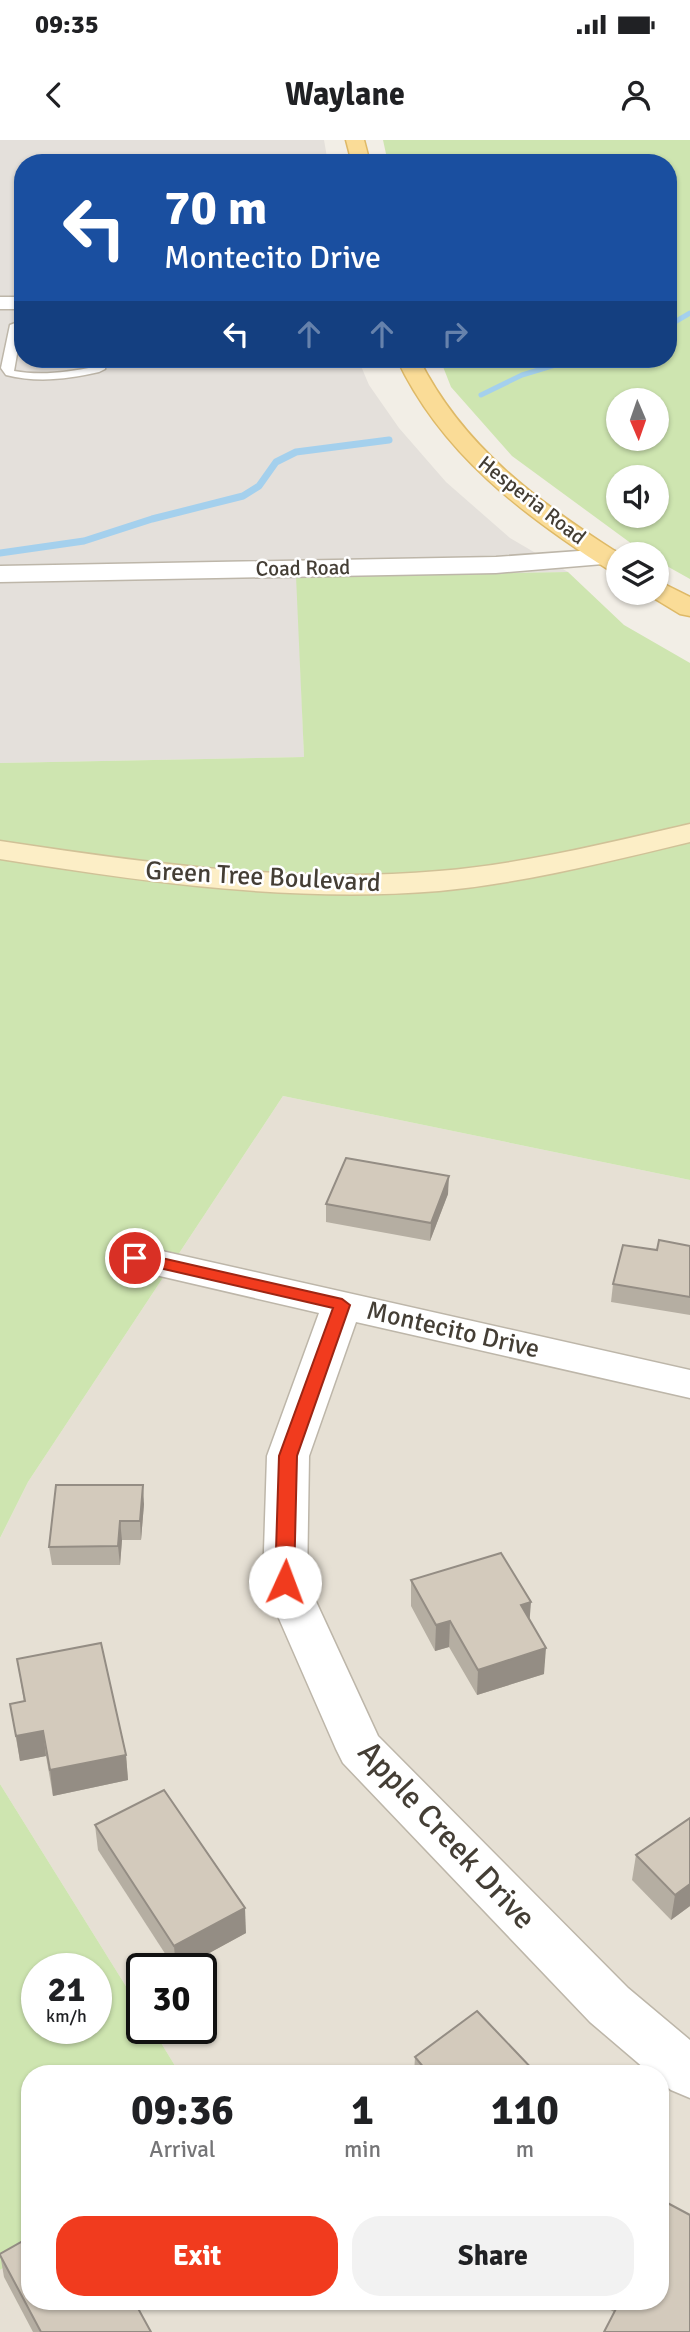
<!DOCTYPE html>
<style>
:root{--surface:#fff;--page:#f2f2f2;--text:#202124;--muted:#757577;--accent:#f13b1e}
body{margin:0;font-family:Signika,sans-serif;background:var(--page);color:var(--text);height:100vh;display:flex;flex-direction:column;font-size:26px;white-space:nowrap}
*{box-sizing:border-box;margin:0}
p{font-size:23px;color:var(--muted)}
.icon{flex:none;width:38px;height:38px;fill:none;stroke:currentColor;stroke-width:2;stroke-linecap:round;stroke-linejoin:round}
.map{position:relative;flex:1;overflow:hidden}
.drawer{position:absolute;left:21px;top:1925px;width:648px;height:245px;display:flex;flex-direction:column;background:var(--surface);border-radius:28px;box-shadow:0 2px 5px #0004}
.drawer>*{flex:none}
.top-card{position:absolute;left:14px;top:14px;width:663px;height:214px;border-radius:28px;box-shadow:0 2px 5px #0004;background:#1a4fa0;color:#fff;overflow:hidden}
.needle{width:46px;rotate:178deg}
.controls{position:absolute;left:606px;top:248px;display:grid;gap:14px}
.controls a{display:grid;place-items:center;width:63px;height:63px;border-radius:50%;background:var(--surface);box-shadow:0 2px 5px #0004;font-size:35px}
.speed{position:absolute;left:21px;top:1813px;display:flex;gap:14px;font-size:35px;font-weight:700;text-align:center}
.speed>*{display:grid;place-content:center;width:91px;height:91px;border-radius:50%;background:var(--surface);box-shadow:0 2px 5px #0004;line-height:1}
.speed small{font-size:18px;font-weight:400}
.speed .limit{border:4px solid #111;border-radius:10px;background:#fff;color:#111}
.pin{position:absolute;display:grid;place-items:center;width:60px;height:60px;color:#fff;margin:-30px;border:4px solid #fff;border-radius:50%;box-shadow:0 2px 7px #0007}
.me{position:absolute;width:77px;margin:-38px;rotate:2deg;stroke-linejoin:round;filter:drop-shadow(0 0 5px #0008)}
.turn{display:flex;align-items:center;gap:24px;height:147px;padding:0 35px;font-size:32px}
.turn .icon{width:91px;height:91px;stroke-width:2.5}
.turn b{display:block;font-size:49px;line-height:60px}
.lanes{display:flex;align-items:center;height:66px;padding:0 35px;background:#0003;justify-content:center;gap:35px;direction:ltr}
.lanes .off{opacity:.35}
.eta{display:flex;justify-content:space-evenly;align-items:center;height:119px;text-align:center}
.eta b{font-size:42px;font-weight:700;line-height:49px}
.primary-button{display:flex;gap:14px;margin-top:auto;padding:14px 35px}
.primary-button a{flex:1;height:80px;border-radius:28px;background:var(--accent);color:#fff;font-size:28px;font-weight:700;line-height:80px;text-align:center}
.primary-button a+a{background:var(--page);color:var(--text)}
.status{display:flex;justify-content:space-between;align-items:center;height:49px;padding:0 35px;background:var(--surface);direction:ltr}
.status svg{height:19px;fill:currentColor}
header{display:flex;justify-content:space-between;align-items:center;height:91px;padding:0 35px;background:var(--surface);font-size:32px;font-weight:700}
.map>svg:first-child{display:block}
.residential{fill:#e6e0d4}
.industrial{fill:#e4e0db}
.green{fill:#cee5b0;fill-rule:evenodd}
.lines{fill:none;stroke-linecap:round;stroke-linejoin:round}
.stream-far1{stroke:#a4d0ed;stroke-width:5}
.stream{stroke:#a4d0ed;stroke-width:7}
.service-casing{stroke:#bdb6a9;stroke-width:3}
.minor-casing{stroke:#bdb6a9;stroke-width:3}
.secondary-casing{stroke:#d0c197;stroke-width:3}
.primary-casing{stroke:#deb967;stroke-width:3}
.service{fill:#fff;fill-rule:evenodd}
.minor{fill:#fff;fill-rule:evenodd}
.secondary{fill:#fceec6;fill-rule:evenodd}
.primary{fill:#fadc97;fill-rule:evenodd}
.wall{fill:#b5aea2}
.shaded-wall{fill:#948d84}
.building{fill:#d3cabc;stroke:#948d84;stroke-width:2}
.route{fill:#f13b1e;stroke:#9d2614;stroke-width:2}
.labels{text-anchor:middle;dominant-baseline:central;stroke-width:5;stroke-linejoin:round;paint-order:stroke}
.far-street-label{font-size:21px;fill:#443e35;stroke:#fff}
.street-label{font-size:26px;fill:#443e35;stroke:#fff}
.near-street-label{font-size:32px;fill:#443e35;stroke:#fff}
</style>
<div class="status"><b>09:35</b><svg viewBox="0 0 49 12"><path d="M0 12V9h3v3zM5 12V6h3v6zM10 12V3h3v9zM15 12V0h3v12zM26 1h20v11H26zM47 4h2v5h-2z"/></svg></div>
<header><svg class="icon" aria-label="back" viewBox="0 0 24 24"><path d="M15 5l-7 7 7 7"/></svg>Waylane<svg class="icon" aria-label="person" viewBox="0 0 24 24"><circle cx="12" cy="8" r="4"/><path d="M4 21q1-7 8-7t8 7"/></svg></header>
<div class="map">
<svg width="690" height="2192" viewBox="0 0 690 2192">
<rect width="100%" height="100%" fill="#f2eee6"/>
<polygon class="residential" points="283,956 690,1040 690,2192 0,2192 0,2130 30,2111 30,2161 660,2161 660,1934 180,1934 152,1888 201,1888 201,1829 142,1829 142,1872 0,1644 0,1398 28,1342"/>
<polygon class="industrial" points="0,0 324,0 328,23 23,23 23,219 358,219 369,245 399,288 446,342 510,398 568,432 297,436 304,617 0,623"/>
<g class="green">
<path d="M383 0H690V439L656 420V415H647L512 316 451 247 440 219H668V23H388ZM618 261H656V299H618ZM618 338H656V376H618Z"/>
<polygon points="568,432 624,485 690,523 690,1040 283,956 28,1342 0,1398 0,623 304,617 296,436"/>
<path d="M0 1644 142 1872V1888H152L180 1934H30V2110L0 2130ZM37 1829H96V1888H37Z"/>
</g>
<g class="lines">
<g class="stream-far1">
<polyline points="668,186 690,173"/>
<polyline points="481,255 522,235 575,219"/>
</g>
<polyline class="stream" points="0,413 84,401 152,379 243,356 259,346 276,322 296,312 389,300"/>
<g class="service-casing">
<g id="service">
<path d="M23 180 14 231C41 236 68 232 94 227L96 219H106L105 229 99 232C68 239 38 243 6 235L1 228 10 185Z"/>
<polygon points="179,219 233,219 226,225 184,222"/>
</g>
</g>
<g class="minor-casing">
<g id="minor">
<rect x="0" y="157" width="23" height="12"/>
<polygon points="606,409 615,411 618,415 615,423 496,433 0,442 0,426 496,417"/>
<polygon points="135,1105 690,1230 690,1258 356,1182 309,1316 307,1442 378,1596 628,1848 690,1900 690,1958 671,1950 660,1941 660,1934 651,1934 590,1882 343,1623 336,1609 263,1442 267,1316 319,1173 121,1127 116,1118 121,1109"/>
</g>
</g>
<g class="secondary-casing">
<path id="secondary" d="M690 684V702C607 722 524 743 439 751 292 763 145 742 0 719V701C146 723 292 744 439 731 524 724 607 703 690 684Z"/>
</g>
<g class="primary-casing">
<g id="primary">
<polygon points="346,0 364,0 370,23 352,23"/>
<path d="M397 219H419C463 307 539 363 621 415H618V432L609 430C523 375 441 313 397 219Z"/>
<polygon points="656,440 690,457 690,476 680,474 647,454 656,453"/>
</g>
</g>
<use href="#service" class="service"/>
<use href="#minor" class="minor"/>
<use href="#secondary" class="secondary"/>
<use href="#primary" class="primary"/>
</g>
<g class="wall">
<polygon points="448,1054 430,1101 326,1082 326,1064"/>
<polygon points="690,1106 690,1175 611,1162 613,1144 657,1110"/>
<polygon points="144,1364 141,1400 122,1400 120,1425 52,1425 49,1407"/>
<polygon points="411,1440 529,1479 544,1534 477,1555 449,1507 435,1511 411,1466"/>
<polygon points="17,1519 126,1615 128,1640 53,1656 46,1616 20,1621 10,1564 24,1562"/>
<polygon points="690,1678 690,1766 671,1780 632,1740 636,1715"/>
<polygon points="95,1685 246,1793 180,1829 175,1829 98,1710"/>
<polygon points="415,1917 537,1934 414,1934"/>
<polygon points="0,2114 151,2192 33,2192 4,2137"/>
<polygon points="595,2161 660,2161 614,2172"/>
</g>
<g class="shaded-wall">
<polygon points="449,1036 448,1054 430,1101 431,1083"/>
<polygon points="143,1345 144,1364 141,1400 140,1381"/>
<polygon points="120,1381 122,1400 120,1425 118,1406"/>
<polygon points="531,1462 529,1488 521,1465"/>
<polygon points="450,1481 449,1507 435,1511 436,1485"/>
<polygon points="546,1508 544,1534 477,1555 478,1530"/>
<polygon points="43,1591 46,1616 20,1621 16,1596"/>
<polygon points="126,1615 128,1640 53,1656 50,1630"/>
<polygon points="690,1744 690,1766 671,1780 675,1755"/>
<polygon points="245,1768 246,1793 180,1829 176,1829 174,1806"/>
</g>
<g class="building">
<polygon points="346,1018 449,1036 431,1083 326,1064"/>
<polygon points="659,1100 690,1106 690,1157 613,1144 623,1105 657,1110"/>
<polygon points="56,1345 143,1345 140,1381 120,1381 118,1406 49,1407"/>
<polygon points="501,1413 531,1462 521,1465 546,1508 478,1530 450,1481 436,1485 411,1440"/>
<polygon points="101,1503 126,1615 50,1630 43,1591 16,1596 10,1564 25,1561 17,1519"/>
<polygon points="164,1650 245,1768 174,1806 95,1685"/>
<polygon points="690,1678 690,1744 675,1755 636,1715"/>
<polygon points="477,1871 537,1934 429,1934 415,1917"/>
<polygon points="660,2059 690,2075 690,2192 604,2192 620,2161 660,2161"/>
<polygon points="30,2097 30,2161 134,2161 151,2192 41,2192 0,2115 0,2114"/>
</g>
<polygon class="route" points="135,1112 342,1159 350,1165 297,1316 294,1442 291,1447 278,1447 275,1442 279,1316 333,1168 129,1121 127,1118 129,1114"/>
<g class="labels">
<g class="far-street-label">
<text transform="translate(532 360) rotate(38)">Hesperia Road</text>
<text transform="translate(303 428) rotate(-1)">Coad Road</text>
</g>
<g class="street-label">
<text transform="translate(263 737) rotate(3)">Green Tree Boulevard</text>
<text transform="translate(453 1190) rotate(13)">Montecito Drive</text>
</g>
<g class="near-street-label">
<text transform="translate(447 1695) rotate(47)">Apple Creek Drive</text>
</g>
</g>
</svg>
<div class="controls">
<a><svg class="needle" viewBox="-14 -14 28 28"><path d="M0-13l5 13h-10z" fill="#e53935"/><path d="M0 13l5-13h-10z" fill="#757577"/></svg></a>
<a><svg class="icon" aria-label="sound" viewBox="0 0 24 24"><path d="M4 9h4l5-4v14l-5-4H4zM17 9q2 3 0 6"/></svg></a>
<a><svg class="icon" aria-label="layers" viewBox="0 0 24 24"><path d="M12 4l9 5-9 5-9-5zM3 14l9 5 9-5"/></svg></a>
</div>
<div class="speed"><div>21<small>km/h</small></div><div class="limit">30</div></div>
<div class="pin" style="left:135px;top:1118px;background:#d93025"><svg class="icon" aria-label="arrive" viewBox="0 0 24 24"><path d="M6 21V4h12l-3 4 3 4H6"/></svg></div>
<svg class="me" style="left:285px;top:1442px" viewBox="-20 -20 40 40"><circle r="19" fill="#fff"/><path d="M0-13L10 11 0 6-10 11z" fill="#f13b1e"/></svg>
<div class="top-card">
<div class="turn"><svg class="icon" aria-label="left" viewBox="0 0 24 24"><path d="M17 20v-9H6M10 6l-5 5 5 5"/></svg><div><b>70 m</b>Montecito Drive</div></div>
<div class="lanes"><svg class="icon" aria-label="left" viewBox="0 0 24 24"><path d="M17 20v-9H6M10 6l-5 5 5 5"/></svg><svg class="icon off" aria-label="ahead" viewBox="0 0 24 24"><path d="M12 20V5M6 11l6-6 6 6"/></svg><svg class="icon off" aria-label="ahead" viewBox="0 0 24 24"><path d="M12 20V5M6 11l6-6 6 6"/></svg><svg class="icon off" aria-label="right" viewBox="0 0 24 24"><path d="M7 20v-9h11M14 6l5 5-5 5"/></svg></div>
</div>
<section class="drawer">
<div class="eta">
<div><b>09:36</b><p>Arrival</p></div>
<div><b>1</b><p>min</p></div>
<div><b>110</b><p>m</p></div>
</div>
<div class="primary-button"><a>Exit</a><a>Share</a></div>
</section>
</div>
